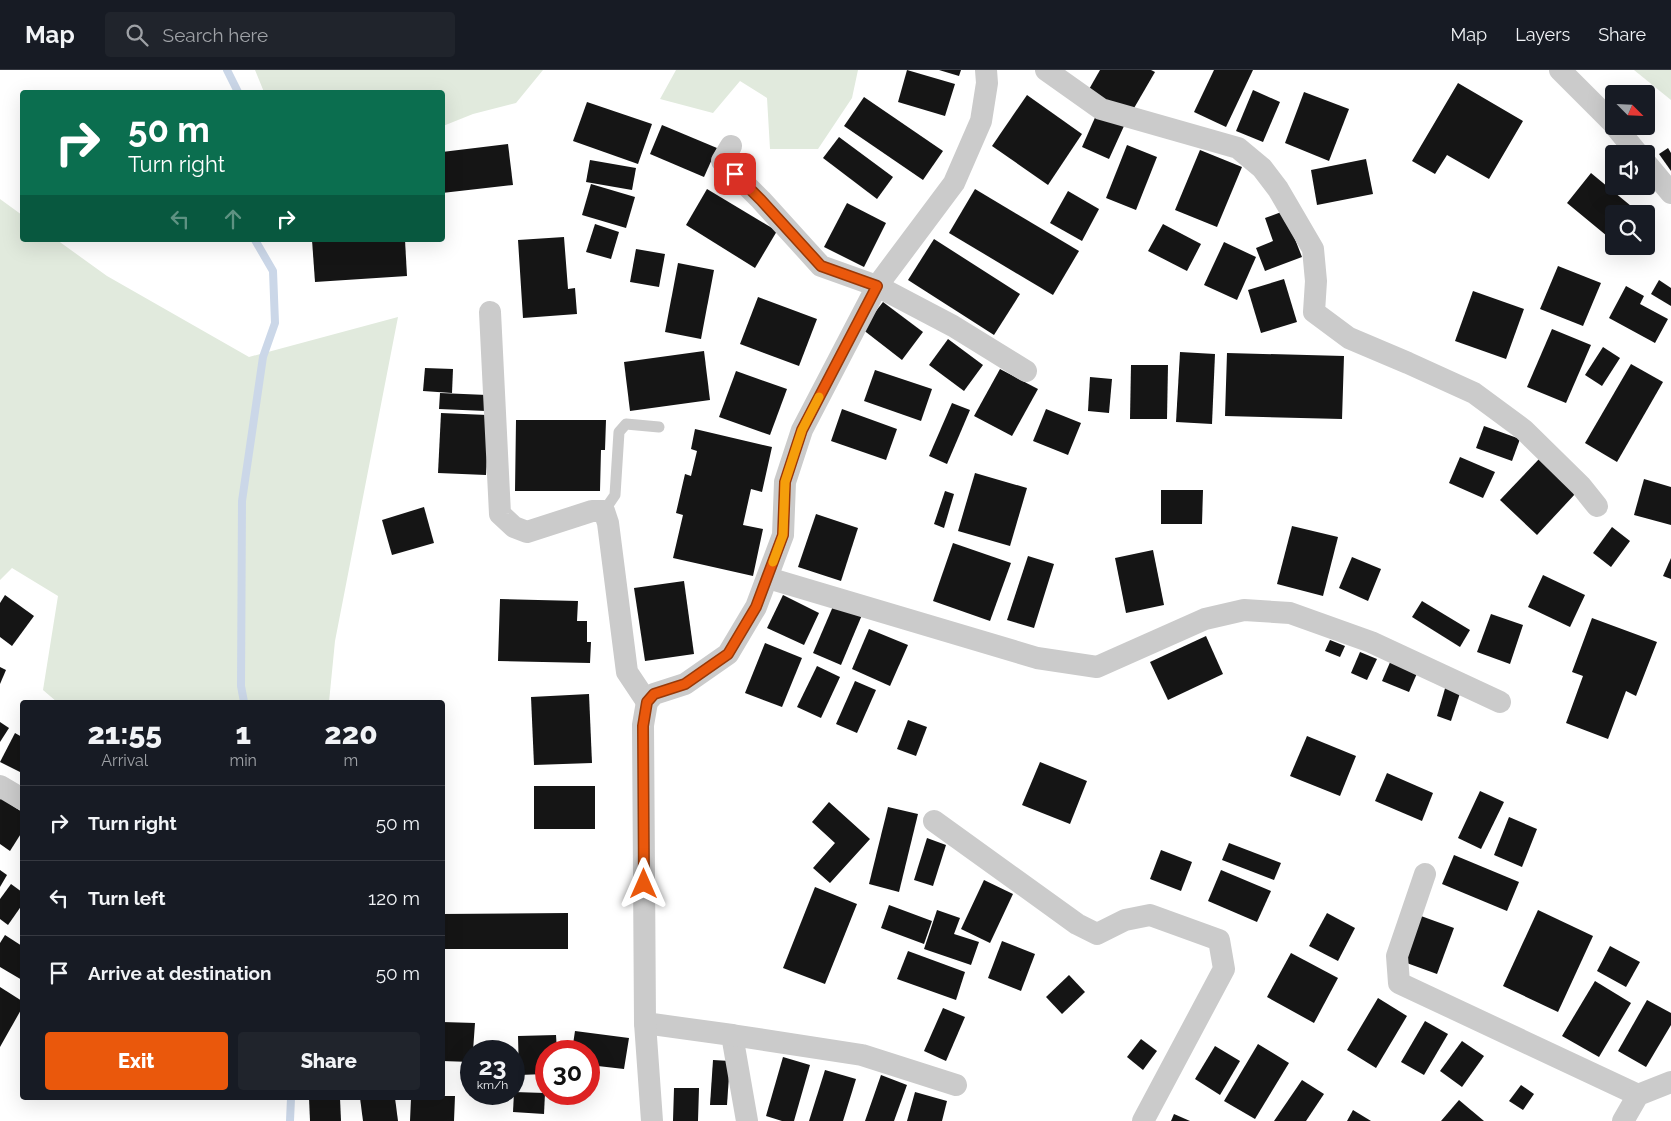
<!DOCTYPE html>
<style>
:root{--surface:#171b24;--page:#20242c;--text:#f1f3f6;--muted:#9ea1a6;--line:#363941;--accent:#ea580c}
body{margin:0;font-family:Raleway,sans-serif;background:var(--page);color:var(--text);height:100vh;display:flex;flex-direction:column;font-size:19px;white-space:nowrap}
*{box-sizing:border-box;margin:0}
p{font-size:16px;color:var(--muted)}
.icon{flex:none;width:28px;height:28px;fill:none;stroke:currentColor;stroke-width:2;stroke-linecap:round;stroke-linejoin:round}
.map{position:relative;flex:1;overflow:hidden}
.side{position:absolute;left:20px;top:630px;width:425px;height:400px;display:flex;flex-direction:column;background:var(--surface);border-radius:5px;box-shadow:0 5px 20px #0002}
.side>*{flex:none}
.banner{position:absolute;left:20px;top:20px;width:425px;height:152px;border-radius:5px;box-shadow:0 5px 20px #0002;background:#0b6e4f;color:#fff;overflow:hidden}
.needle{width:32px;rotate:114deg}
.fabs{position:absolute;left:1605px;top:15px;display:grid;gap:10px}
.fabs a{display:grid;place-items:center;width:50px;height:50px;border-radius:5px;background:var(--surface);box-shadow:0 5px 20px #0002;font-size:25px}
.speed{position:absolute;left:460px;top:970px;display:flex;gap:10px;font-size:25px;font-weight:700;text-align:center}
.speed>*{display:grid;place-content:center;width:65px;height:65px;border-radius:50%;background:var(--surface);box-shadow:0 5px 20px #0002;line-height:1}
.speed small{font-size:12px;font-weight:400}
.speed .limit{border:8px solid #d22;background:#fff;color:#111}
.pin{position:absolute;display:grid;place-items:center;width:42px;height:42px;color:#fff;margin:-21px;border-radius:10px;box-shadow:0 2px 8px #0006}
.me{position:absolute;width:55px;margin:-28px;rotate:0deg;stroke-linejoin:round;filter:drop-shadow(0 0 4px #0008)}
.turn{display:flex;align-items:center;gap:18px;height:105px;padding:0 25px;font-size:22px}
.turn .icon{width:65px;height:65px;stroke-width:2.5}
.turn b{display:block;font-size:35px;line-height:42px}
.lanes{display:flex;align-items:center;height:48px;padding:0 25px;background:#0003;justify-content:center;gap:25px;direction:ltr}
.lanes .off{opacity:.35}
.eta{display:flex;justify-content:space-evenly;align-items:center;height:85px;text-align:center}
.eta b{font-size:30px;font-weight:800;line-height:35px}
.cta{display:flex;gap:10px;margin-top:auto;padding:10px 25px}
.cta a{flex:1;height:58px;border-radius:5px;background:var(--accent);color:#fff;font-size:20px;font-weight:800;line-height:58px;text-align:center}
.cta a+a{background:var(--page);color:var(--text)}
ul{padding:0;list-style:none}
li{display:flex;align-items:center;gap:15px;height:75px;padding:0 25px;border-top:1px solid var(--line)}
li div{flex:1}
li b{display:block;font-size:19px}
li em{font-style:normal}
header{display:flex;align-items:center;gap:30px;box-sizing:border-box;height:70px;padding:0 25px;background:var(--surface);border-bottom:1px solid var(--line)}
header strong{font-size:24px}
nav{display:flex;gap:28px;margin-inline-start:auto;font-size:18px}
.search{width:350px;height:45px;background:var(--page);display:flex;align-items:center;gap:12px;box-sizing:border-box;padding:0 18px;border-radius:5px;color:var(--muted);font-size:19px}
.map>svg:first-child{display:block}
.green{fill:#e1eadd}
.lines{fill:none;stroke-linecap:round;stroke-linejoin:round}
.stream{stroke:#cbd7e8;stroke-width:8}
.building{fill:#151515}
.service{stroke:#cbcbcb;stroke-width:11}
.minor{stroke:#cbcbcb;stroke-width:22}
.route-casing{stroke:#983908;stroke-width:12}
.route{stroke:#ea580c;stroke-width:9}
.slow{stroke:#f59e0b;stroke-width:9}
</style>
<header>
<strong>Map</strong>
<div class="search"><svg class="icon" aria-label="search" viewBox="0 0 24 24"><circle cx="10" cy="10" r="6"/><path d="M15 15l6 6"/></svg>Search here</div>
<nav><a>Map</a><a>Layers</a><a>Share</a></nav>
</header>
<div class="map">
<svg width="1671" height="1051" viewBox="0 0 1671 1051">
<rect width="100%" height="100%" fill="#fff"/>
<g class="green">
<polygon points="255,0 543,0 516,33 473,44 443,56 442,22 264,22"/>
<polygon points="676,0 858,0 852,28 818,79 770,79 767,28 740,11 713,43 660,29"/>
<polygon points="1634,0 1671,0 1671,30"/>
<polygon points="0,129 22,145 22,170 57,170 107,206 249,287 398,247 335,571 329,632 57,632 43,620 58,526 12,498 0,510"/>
</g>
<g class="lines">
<g class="stream">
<polyline points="227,0 238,22"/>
<polyline points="244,632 241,616 242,431 263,287 275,253 273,201 255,170"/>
<polyline points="290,1051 291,1028"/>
</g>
</g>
<g class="building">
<polygon points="907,0 955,14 945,46 898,32"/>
<polygon points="939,0 961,0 959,6"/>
<polygon points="1100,0 1151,0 1155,2 1130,45 1088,21"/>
<polygon points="1214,0 1253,0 1226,57 1194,42"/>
<polygon points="1458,13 1523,51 1489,109 1447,85 1435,104 1412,91"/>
<polygon points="1253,20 1280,32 1263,72 1236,61"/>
<polygon points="1304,22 1349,39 1329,91 1285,73"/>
<polygon points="1027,25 1082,64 1048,115 992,76"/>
<polygon points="864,27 943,81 923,110 844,56"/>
<polygon points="587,32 652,54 638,94 573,71"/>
<polygon points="1097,43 1124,56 1109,89 1082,77"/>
<polygon points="662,55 717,78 704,107 650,84"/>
<polygon points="839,67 893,107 877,129 823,88"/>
<polygon points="508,74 513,115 442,123 442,82"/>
<polygon points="1127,75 1157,87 1136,140 1106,128"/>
<polygon points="1668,78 1671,83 1671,101 1659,84"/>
<polygon points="1200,80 1242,97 1217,157 1175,140"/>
<polygon points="1366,89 1373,124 1317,135 1311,100"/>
<polygon points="590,90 636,98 632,120 586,112"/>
<polygon points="1591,103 1631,136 1625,144 1614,144 1614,158 1607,166 1567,133"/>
<polygon points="591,114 635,127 626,158 582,145"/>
<polygon points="707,119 777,161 755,198 686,155"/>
<polygon points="975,119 1079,181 1053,225 949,163"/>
<polygon points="1068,121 1099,139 1082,171 1050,153"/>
<polygon points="847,133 886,153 864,197 824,177"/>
<polygon points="1284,141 1302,187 1265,201 1256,178 1273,171 1265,148"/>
<polygon points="595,154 619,162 611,189 586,182"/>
<polygon points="1163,154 1201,174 1187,201 1148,181"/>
<polygon points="564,167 568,219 575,218 577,244 523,248 518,170"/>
<polygon points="934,169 1020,224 994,265 908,210"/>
<polygon points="312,170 405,170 407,206 315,212"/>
<polygon points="1224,172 1256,187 1237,230 1204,215"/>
<polygon points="636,179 665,184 659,217 630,212"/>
<polygon points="678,193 714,200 701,269 665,262"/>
<polygon points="1558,196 1601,213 1583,256 1540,239"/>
<polygon points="1284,209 1297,252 1261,263 1248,220"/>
<polygon points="1659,210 1671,218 1671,236 1651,224"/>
<polygon points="1626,216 1644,226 1640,234 1668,249 1655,273 1609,248"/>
<polygon points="1473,221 1524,239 1506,289 1455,271"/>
<polygon points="758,227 817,249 799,296 740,274"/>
<polygon points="883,232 923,262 902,290 862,259"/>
<polygon points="1552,259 1591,275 1566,333 1527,317"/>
<polygon points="948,269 983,295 964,321 929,295"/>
<polygon points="1603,277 1620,288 1602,316 1585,305"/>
<polygon points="704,281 710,330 630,341 624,292"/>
<polygon points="1180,282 1215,284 1212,354 1176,352"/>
<polygon points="1227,283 1344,286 1342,349 1225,346"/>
<polygon points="1631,294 1663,312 1617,392 1585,373"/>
<polygon points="1131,295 1168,295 1167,349 1130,349"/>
<polygon points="425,298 453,299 452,323 423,321"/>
<polygon points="1000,299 1038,319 1012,366 974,346"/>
<polygon points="875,300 932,319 921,351 864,331"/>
<polygon points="736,301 787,319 770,365 719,347"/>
<polygon points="1090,307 1112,309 1109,343 1088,341"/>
<polygon points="440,323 487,325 486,341 439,339"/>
<polygon points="952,333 970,340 947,394 929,386"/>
<polygon points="842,339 897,359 886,390 831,371"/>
<polygon points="1046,339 1081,353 1068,385 1033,371"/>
<polygon points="441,343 487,345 488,367 486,405 438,403"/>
<polygon points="516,350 606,350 605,380 601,380 600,421 515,421"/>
<polygon points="1484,356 1520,369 1512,391 1476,378"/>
<polygon points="695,359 772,377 762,422 751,419 743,455 763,459 753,506 673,488 683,445 676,443 685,404 691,406 697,381 691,379"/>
<polygon points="1460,387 1495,402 1483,428 1449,413"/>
<polygon points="1540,388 1576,423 1537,465 1500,430"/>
<polygon points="975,403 1027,418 1010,476 958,461"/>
<polygon points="1644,409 1671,417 1671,455 1634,445"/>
<polygon points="1161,420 1203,420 1202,454 1161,454"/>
<polygon points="945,421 954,424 944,458 934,454"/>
<polygon points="424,437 434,473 392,485 382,450"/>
<polygon points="816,444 858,458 841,511 798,497"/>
<polygon points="1292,456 1338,467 1323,526 1277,514"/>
<polygon points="1612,457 1630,471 1611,497 1593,483"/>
<polygon points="953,473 1011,493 990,551 933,531"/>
<polygon points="1153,480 1164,535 1126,543 1115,488"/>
<polygon points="1028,486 1054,494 1034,558 1007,550"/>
<polygon points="1352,487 1381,499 1368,531 1339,518"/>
<polygon points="1671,488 1671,509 1663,506"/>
<polygon points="1543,505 1585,525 1570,557 1528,537"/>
<polygon points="684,511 694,584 645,591 634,518"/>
<polygon points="5,525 34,546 12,576 0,567 0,533"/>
<polygon points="783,525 819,543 804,575 767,558"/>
<polygon points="500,529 578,531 577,551 587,551 587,572 591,572 590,593 498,591"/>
<polygon points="1422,531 1470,560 1460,577 1412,547"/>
<polygon points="834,534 862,545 841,595 813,583"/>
<polygon points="1491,544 1523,555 1510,594 1477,582"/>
<polygon points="1592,548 1657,572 1636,626 1626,621 1608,669 1566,653 1583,606 1572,602"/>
<polygon points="869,559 908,575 890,616 852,599"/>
<polygon points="1206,566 1223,604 1168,630 1150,592"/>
<polygon points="1330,570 1345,576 1340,587 1325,581"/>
<polygon points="765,573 802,588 782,637 745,623"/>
<polygon points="1360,582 1377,589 1367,610 1351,603"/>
<polygon points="1391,590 1418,601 1409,622 1382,611"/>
<polygon points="817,596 840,607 821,648 797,637"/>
<polygon points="0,597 6,600 0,614"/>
<polygon points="855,611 876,620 857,663 836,654"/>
<polygon points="1446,615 1461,620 1451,651 1437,646"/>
<polygon points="589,624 592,693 534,695 531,627"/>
<polygon points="908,650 927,657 916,686 897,679"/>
<polygon points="0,652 9,658 0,672"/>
<polygon points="15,663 22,667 22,703 0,692"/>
<polygon points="1307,666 1356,686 1340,726 1290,706"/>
<polygon points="1040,692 1087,711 1070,754 1022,735"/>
<polygon points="1387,703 1433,723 1422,751 1375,731"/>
<rect x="534" y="716" width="61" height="43"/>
<polygon points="1480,721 1504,732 1481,779 1458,768"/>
<polygon points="1,728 22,742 22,762 10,781 0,774 0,730"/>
<polygon points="829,732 870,769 830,813 813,798 835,773 812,752"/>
<polygon points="888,737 918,744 899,822 869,814"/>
<polygon points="1509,747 1537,759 1522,797 1494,785"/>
<polygon points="927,768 946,775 933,816 914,810"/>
<polygon points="1229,773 1281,793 1274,810 1222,790"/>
<polygon points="1161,780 1192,792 1181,821 1150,809"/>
<polygon points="1454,785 1519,812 1507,841 1442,814"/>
<polygon points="0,800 7,805 0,817"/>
<polygon points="1221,800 1271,821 1257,852 1208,831"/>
<polygon points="984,810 1013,824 990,873 961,859"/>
<polygon points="11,814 22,822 22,835 8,855 0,849 0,829"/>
<polygon points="815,817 857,834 825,914 783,898"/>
<polygon points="889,835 932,851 924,874 881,858"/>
<polygon points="937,840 960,848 954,864 979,872 971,895 924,879"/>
<polygon points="1538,840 1593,866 1558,942 1503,916"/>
<polygon points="568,843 568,879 442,879 442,844"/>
<polygon points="1327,843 1355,858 1338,891 1309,876"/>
<polygon points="1421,846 1454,858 1437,904 1404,892"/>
<polygon points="5,865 22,876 22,910 0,897 0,873"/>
<polygon points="1002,871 1035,884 1021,921 988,908"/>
<polygon points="1610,876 1640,892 1626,917 1597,901"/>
<polygon points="908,881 965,902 956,930 897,909"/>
<polygon points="1291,883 1338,908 1314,953 1267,927"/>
<polygon points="1069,905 1085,922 1062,944 1046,927"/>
<polygon points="1595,911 1631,933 1599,987 1562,966"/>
<polygon points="0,917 22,931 22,938 0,977"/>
<polygon points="1378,928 1407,946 1376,998 1347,980"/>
<polygon points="1647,930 1671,943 1671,955 1646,997 1618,981"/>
<polygon points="943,938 965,947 946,991 924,981"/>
<polygon points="1425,951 1448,964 1424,1005 1401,992"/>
<polygon points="442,952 475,953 473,981 471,981 471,992 442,991"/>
<polygon points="575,961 629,968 624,999 589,995 589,981 572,981"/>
<polygon points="556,965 557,981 546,981 546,1004 519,1005 518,966"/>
<polygon points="1141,969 1157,981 1143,1000 1127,987"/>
<polygon points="1462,971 1484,986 1462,1017 1440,1001"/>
<polygon points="1258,974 1289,993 1255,1049 1224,1031"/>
<polygon points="1215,976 1240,991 1220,1025 1195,1009"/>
<polygon points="783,987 810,995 794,1051 782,1051 766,1046"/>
<polygon points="713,990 730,991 727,1035 710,1035"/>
<polygon points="825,1000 856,1009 843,1051 809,1051"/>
<polygon points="881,1005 907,1015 894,1051 865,1051"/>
<polygon points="1302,1010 1324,1024 1306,1051 1274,1051"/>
<polygon points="1521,1015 1534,1024 1523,1040 1509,1031"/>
<polygon points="674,1018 699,1018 698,1051 673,1051"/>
<polygon points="514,1022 545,1023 544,1044 513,1042"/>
<polygon points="915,1022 947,1031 942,1051 907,1051"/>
<polygon points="442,1026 455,1026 454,1051 410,1051 411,1028 442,1028"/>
<polygon points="309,1028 340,1028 341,1051 310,1051"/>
<polygon points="360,1028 395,1028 398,1051 363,1051"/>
<polygon points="1459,1030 1484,1051 1441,1051"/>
<polygon points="1353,1040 1371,1051 1347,1051"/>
<polygon points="1174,1044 1190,1051 1171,1051"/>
</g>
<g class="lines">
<polyline class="service" points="604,441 615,425 619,362 626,354 659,357"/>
<g class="minor">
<polyline points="1046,0 1101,39 1238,78 1262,98 1278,119 1313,179 1316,211 1314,242 1349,268 1408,293 1474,323 1524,360 1581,416 1597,436"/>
<polyline points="1560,0 1614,54"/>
<polyline points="1615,56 1638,84"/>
<polyline points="731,76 722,91 761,130 821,196 877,216 953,256 1026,301"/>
<polyline points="1646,93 1671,123"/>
<polyline points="490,242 500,444 514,457 527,462 592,441 604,441 608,453 627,602 647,632"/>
<polyline points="768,508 1037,588 1097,597 1205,549 1244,540 1290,543 1371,572 1500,632"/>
<polyline points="0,716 22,729"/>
<polyline points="934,751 1077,854 1097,864 1125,850 1150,845 1219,870 1224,899 1143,1051"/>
<polyline points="1425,804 1397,886 1399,913 1638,1025"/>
<polyline points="645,953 732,965 747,1051"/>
<polyline points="732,965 862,985 956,1015"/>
<polyline points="652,1051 645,953 643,655 647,632 654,624 685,614 728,584 756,537 783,465 785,412 802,360 877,216 954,113 981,51 987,13 986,0"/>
<polyline points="1623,1051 1638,1025 1671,1012"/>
</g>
</g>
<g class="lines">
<g class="route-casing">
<polyline id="route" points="644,814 643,656 647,632 654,624 685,614 728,584 756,537 783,465 785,412 802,360 877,216 821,196 761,130 735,104"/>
</g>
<use href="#route" class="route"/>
<polyline class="slow" points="773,492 783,465 785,412 802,360 819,327"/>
</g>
</svg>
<div class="fabs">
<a><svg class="needle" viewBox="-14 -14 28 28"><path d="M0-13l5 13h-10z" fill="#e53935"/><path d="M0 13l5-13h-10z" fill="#9ea1a6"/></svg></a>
<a><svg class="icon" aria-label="sound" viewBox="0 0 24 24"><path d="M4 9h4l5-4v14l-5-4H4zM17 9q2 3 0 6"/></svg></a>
<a><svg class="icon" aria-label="search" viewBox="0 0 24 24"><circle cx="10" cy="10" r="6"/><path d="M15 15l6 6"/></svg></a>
</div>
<div class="speed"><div>23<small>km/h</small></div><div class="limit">30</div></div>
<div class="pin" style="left:735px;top:104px;background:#d93025"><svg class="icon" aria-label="arrive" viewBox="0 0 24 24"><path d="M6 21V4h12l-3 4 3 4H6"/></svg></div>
<svg class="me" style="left:644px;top:814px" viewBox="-20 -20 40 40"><path d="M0-17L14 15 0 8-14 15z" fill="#ea580c" stroke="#fff" stroke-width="4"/></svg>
<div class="banner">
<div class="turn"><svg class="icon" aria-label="right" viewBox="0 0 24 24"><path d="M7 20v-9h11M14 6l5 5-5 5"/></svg><div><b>50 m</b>Turn right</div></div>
<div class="lanes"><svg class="icon off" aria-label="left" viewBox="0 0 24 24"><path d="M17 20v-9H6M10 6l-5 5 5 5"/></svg><svg class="icon off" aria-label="ahead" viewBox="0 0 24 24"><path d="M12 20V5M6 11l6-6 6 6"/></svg><svg class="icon" aria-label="right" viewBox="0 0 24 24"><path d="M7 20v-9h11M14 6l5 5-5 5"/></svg></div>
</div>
<section class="side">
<div class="eta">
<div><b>21:55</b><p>Arrival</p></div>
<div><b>1</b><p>min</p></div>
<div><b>220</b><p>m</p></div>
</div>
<ul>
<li><svg class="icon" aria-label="right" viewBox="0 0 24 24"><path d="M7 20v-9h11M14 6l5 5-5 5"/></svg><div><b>Turn right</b></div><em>50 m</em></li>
<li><svg class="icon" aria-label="left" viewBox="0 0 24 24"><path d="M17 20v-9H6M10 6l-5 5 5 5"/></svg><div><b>Turn left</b></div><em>120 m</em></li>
<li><svg class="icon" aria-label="arrive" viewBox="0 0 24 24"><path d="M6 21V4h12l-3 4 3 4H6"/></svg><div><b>Arrive at destination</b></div><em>50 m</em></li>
</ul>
<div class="cta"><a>Exit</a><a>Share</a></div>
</section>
</div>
